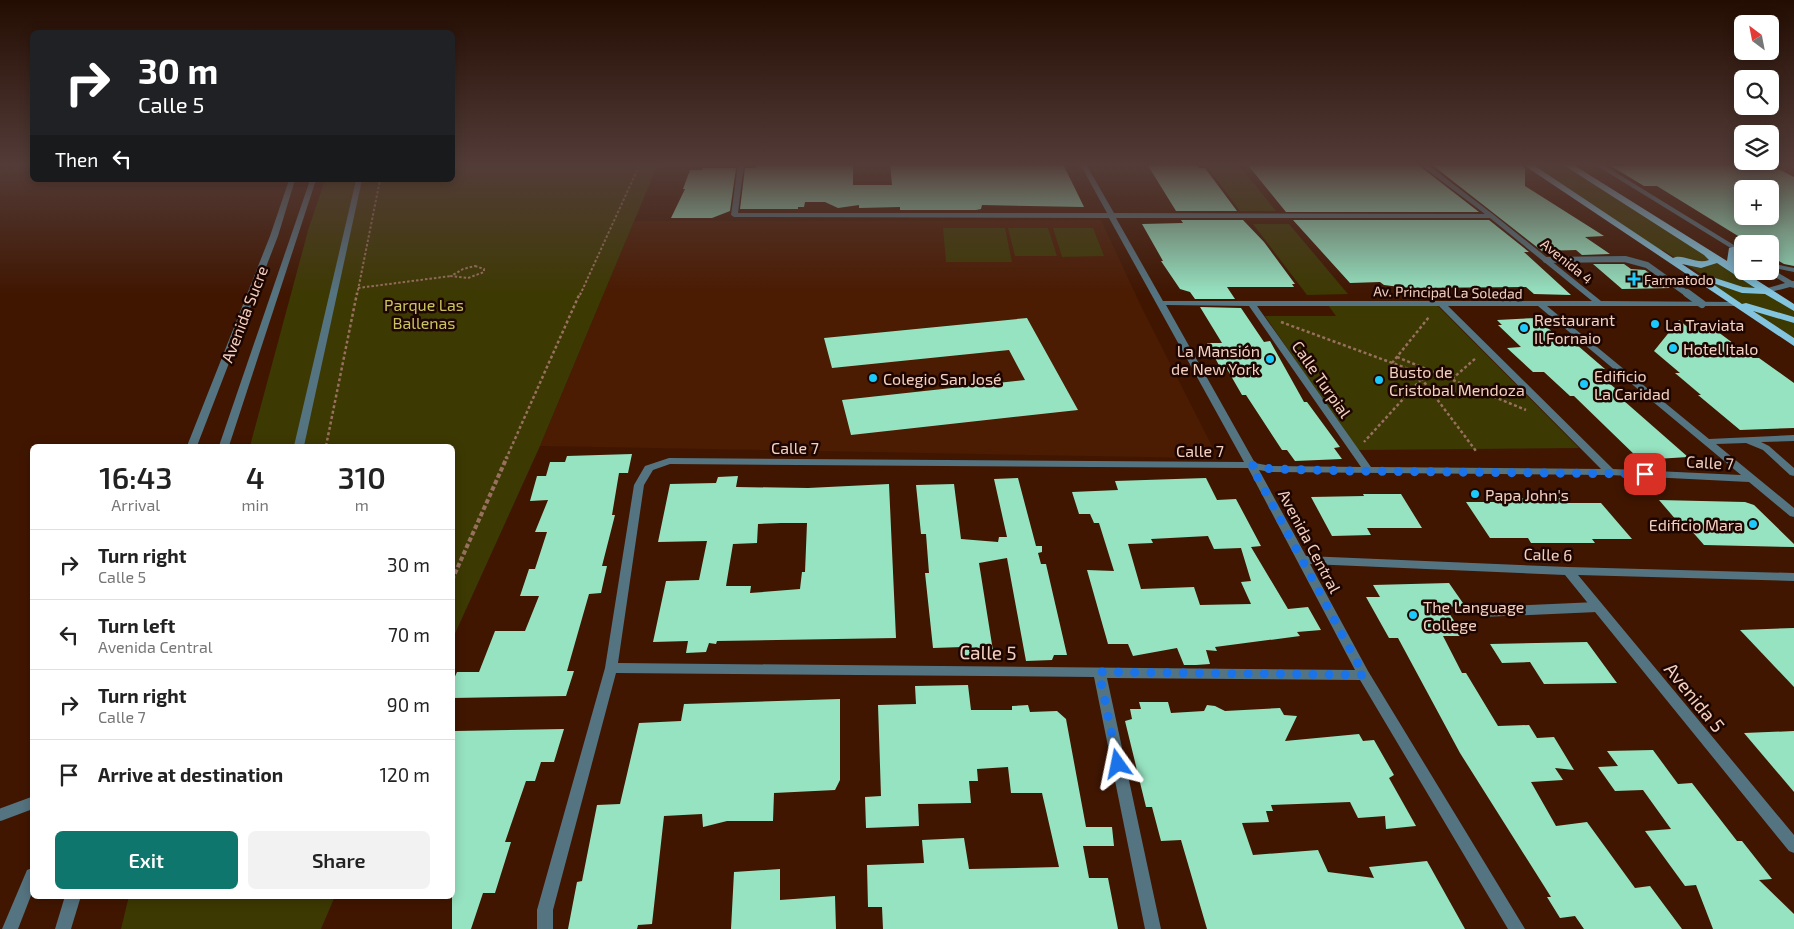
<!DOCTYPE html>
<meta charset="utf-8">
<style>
:root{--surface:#fff;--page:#f2f2f2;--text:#222;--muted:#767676;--line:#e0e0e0;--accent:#0f766e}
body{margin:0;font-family:"Exo 2",sans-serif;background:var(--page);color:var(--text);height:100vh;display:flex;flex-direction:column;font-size:19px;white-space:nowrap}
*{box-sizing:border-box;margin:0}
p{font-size:16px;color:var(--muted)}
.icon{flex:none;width:28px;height:28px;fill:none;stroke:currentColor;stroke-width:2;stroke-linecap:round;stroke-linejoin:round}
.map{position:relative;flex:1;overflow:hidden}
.drawer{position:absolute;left:30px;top:444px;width:425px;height:455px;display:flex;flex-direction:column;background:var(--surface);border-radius:8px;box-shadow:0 2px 12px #0003}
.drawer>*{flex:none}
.hud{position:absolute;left:30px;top:30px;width:425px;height:152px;border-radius:8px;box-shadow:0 2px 12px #0003;background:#202124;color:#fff;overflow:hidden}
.needle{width:32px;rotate:328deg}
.controls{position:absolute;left:1734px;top:15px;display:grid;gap:10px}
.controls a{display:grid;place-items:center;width:45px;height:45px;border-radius:8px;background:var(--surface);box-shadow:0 2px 12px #0003;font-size:25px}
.pin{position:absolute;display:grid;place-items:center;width:42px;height:42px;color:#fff;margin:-21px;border-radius:10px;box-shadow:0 2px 8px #0006}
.me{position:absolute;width:55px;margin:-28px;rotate:348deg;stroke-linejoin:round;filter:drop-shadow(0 0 4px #0008)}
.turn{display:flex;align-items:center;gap:18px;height:105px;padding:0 25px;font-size:22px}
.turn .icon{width:65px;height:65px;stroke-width:2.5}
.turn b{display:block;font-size:35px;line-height:42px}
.then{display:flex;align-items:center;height:48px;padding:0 25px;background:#0003;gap:10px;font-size:19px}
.eta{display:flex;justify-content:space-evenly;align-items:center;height:85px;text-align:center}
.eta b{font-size:30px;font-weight:600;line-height:35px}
.button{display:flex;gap:10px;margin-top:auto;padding:10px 25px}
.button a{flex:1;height:58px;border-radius:8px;background:var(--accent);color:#fff;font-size:20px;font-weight:600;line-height:58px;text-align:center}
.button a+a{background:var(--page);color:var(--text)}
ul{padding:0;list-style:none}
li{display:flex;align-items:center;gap:15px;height:70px;padding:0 25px;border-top:1px solid var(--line)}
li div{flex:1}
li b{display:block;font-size:19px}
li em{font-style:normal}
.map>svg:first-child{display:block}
.built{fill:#4b1b02}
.green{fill:#3d3903}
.building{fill:#96e3c1;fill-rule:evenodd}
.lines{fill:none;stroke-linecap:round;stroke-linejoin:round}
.path-far2{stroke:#97705e;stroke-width:2;stroke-dasharray:2.5 2;stroke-linecap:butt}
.path-far1{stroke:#97705e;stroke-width:2.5;stroke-dasharray:3 2.5;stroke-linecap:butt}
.path{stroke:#97705e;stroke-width:4;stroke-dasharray:4.5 2.5;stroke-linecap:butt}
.service-far3{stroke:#557481;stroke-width:6}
.service-far2{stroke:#557481;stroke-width:8}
.service-far1{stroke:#557481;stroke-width:10}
.service{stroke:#557481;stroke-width:12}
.minor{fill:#557481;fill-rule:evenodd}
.primary{fill:#83c5df;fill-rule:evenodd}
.route{stroke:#1a73e8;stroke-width:9;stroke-dasharray:0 16.2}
.poi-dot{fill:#1acafc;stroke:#1d0600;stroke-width:2}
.labels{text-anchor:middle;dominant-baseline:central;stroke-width:5;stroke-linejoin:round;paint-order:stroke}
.far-street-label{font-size:14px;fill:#f4d0c1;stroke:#1d0600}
.far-poi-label{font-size:14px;fill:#f4d0c1;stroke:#1d0600;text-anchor:start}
.park-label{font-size:16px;fill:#cac362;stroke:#1d0600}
.street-label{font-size:16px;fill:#f4d0c1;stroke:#1d0600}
.poi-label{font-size:16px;fill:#f4d0c1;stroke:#1d0600;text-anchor:start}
.near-street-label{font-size:19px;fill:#f4d0c1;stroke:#1d0600}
</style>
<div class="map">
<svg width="1794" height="929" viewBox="0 0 1794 929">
<rect width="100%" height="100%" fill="#401601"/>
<polygon class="built" points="1101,220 1143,310 1213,448 1210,454 1201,458 540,446 634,221"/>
<g class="green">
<polygon points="453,164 658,164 540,446 453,638 452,446 250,446 309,227 325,180 452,180"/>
<polygon points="1205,164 1238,164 1276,211 1240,211"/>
<polygon points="1527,164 1565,164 1794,308 1794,343 1705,283 1714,282 1663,250 1652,248"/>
<polygon points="1253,224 1289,224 1348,294 1307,295"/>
<polygon points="943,228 1005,228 1012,262 946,262"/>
<polygon points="1008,228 1048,228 1057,256 1015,256"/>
<polygon points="1053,228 1093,228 1104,256 1062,257"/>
<polygon points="1328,305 1438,306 1579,448 1357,450 1265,316 1336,316"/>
<polygon points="129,896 335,896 321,929 121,929"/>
</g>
<g class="building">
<polygon points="756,164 853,164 853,185 892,185 890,164 1063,164 1084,207 982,205 981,209 976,210 900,210 900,207 859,208 859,205 838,208 825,202 805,202 804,207 798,207 798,209 740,209 745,168 756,168"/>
<polygon points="1147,164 1196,164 1199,168 1205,168 1237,211 1176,211"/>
<polygon points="1247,164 1417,164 1479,212 1286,212"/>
<polygon points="1431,164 1520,164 1525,168 1525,186 1604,236 1585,237 1610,254 1582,255 1576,250 1542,251"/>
<path d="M1659 164H1769L1794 177V266L1784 264 1770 256V244H1751L1657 186H1644L1611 166ZM1742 189H1770V216H1742Z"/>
<polygon points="703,168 736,168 730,211 712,218 671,218 685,189 683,189 690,170 702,170"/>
<polygon points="1181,220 1243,220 1264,242 1295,284 1292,284 1294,287 1227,287 1235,299 1195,299 1190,292 1180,289 1161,261 1163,261 1142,224 1183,223"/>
<polygon points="1293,220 1489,220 1529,252 1524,252 1571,295 1534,294 1526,287 1408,288 1384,285 1380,282 1350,283"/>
<polygon points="1593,264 1624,264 1631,269 1645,270 1670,288 1622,289"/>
<polygon points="1200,307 1241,308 1264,342 1270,341 1304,402 1307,402 1340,447 1334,448 1342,459 1295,461 1287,450 1282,450 1246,395 1242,395 1227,369 1221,369 1207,343 1222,343"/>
<polygon points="1027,318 1078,410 851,435 842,400 1025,380 1009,350 832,368 824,338"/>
<polygon points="1536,318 1568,345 1577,345 1605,369 1593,370 1621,393 1615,393 1688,457 1640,460 1574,396 1570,396 1544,372 1533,372 1507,348 1521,347 1498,325 1502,325 1497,320"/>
<polygon points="1679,320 1691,330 1714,329 1753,358 1759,358 1794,383 1794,428 1740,430 1698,395 1701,395 1675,373 1680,373 1654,351"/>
<polygon points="632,454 628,473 619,473 612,515 615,515 602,566 607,566 601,593 589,594 567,671 574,671 566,696 452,698 452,683 457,672 479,672 495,631 525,631 539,596 520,596 529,569 535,569 547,532 535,532 548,500 530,501 537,476 546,476 550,462 565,462 567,456"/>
<path d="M738 476 736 487 808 488 889 484 896 638 717 641 716 644 709 643 706 652 686 653 688 641 653 642 666 581 699 580 707 541 658 542 670 484 716 483 718 477ZM781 523H807L805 572H802L800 589 750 593 751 586H726L733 544 757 543 758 524Z"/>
<polygon points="1018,478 1036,546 1042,546 1042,552 1038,553 1041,564 1046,564 1067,655 1054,655 1052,660 1026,661 1007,558 979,563 994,657 965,658 963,647 933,648 925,573 929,573 926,534 921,534 916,485 954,484 961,539 998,542 999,537 1007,537 994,479"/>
<path d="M1206 478 1217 500 1236 499 1261 546 1251 547 1288 609 1308 607 1321 630 1297 632 1300 636 1215 647 1217 651 1206 650 1210 664 1196 665H1184L1177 648 1133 656 1128 644H1108L1087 570 1114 571 1099 523H1094L1090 514H1079L1072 492 1118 490 1115 481ZM1208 536 1214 549 1241 548 1251 581 1241 582 1251 604 1200 605 1194 587 1141 589 1128 544 1153 543 1151 539Z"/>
<polygon points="1363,494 1401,494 1422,528 1367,528 1371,535 1332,536 1311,497 1364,496"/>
<polygon points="1500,498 1562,498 1566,503 1601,503 1632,539 1592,539 1595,543 1531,543 1528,538 1490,538 1466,502 1503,502"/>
<polygon points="1659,500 1745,502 1754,505 1794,544 1794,547 1704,545 1683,521 1677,521"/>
<polygon points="1449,583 1465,606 1445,607 1464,636 1443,636 1462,673 1466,673 1498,726 1529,725 1537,738 1554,737 1574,770 1555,768 1563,780 1531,782 1556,826 1587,822 1635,888 1650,886 1682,929 1584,929 1575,916 1560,918 1547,897 1551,897 1460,753 1398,638 1389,638 1366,597 1380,597 1373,585"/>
<polygon points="1794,628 1794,687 1740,630"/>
<polygon points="1587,642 1617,683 1544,684 1530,662 1502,663 1490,644"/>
<polygon points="968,685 971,710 1012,710 1012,706 1028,705 1030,712 1057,711 1066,719 1086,827 1112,827 1114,846 1083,846 1089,878 1108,878 1118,929 883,929 882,907 868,907 867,865 924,863 922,840 964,838 969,869 1059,867 1042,793 1011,793 1008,767 977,769 978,781 969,781 971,803 918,804 919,826 866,828 865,797 881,796 878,705 916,704 915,686"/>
<polygon points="840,699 840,780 835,790 774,793 773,821 727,821 703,827 702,814 664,816 652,924 638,925 637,929 568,929 577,882 582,881 597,805 620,804 639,723 681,721 684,704"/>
<polygon points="1139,702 1168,702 1171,713 1204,711 1207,705 1215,706 1225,711 1280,708 1284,715 1297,716 1285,741 1359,734 1363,741 1374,740 1394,775 1389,778 1416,826 1386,829 1385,816 1358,818 1350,802 1271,805 1273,811 1266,811 1269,822 1242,823 1253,855 1318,850 1328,872 1374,878 1369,867 1427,861 1465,929 1207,929 1181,840 1161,841 1152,807 1146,807 1125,721 1132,719 1130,709 1141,709"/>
<polygon points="564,729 554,762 541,762 535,781 526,781 505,842 511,842 495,893 483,893 471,929 452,929 452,737 455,731"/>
<polygon points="1794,731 1794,792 1744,733"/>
<polygon points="1653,750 1678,784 1692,783 1737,841 1742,841 1772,879 1759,880 1794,914 1794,929 1713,929 1696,885 1685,886 1645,831 1671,829 1643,790 1615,791 1598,767 1618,766 1607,751"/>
<polygon points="780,869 780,900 835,896 836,929 731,929 734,872"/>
</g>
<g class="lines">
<g class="path-far2">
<polygon points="475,266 484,269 484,272 468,278 451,276 463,269"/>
<polyline points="358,288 451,276"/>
<polyline points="357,295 380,180"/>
<polyline points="580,295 640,164"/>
</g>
<g class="path-far1">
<polyline points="1281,322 1425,375 1364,442"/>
<polyline points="1397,357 1526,410"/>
<polyline points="1392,363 1429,317"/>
<polyline points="1421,378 1476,451"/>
<polyline points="1452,379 1476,358"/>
<polyline points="326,446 357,293"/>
<polyline points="506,459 580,293"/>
</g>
<polyline class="path" points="452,580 507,457"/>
<polyline class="service-far3" points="1546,260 1625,259 1647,265 1689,295"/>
<polyline class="service-far2" points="1687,293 1702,304"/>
<polyline class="service-far1" points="1483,612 1597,607"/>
<polyline class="service" points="0,815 32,803"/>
<g class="minor">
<path d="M738 164H744L738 213H1107L1080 164H1086L1114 213 1485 214 1419 164H1427L1494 215 1601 301 1740 302V306H1547L1709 439 1794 435V441L1761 442 1769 446 1794 468V476L1790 475 1763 450 1746 443 1716 444 1794 508V517L1790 516 1749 482 1610 475 1271 472 1259 470 1306 556 1568 567 1794 573V581L1578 575 1794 835V853L1789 851 1565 575 1310 564 1368 671 1525 929H1508L1360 680 1107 678 1161 929H1145L1094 677 616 673 553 910V929H537V910L605 668 634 485 645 466 669 458 1244 462 1109 218 734 217 731 215ZM1116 218H1490L1592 301H1163ZM1166 305 1249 306 1361 467 1271 466 1255 463ZM1257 306H1439L1601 469 1371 467ZM1448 306H1538L1741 475 1613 469ZM670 464 1248 468 1355 670 618 663 644 485 653 470Z"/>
<polygon points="1594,164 1602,164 1742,250 1742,255"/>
<polygon points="1787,164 1794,164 1794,168 1788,165"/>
<polygon points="289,180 295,180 278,236 197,446 187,446 270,236"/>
<polygon points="310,180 316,180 229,446 219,446"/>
<polygon points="356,180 362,180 304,446 294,446"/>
<polygon points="1770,263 1794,268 1794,272 1770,267"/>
<polygon points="1770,268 1792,281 1794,281 1794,288 1790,287 1767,293 1764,293 1764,289 1785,283 1767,272 1770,271"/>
<polygon points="32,868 32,893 18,929 2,929 27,870"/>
<polygon points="65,896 81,896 71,929 55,929"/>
</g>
<path class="primary" d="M1522 164H1532L1673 258C1683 253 1696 265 1709 260L1704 255 1562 164H1572L1727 261 1729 248 1737 246 1736 267 1794 304V311L1765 294 1742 293 1710 282 1742 304 1746 303 1794 317V323L1753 311 1794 338V346ZM1717 263 1755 288 1743 287 1709 276 1704 279 1682 264 1701 268Z"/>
</g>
<linearGradient id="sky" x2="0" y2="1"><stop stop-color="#230c01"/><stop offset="0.56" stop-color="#533c38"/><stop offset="1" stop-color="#533c38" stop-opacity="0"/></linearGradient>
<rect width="1794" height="294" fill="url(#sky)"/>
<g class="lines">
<polyline class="route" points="1118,764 1099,672 1364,675 1251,465 1271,469 1350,471 1645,474"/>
</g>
<g class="poi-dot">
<path d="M1631.5 271.5h5v5h5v5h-5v5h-5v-5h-5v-5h5z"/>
<circle cx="1655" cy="324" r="5"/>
<circle cx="1524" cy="328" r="5"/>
<circle cx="1673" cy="348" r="5"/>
<circle cx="1270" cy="359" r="5"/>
<circle cx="873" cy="378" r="5"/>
<circle cx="1379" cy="380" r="5"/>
<circle cx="1584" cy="384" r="5"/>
<circle cx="1475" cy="494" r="5"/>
<circle cx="1753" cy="524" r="5"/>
<circle cx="1413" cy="615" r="5"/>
</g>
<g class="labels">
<g class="far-street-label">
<text transform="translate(1567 261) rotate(39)">Avenida 4</text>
<text transform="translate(1448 292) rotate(1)">Av. Principal La Soledad</text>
</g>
<g class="far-poi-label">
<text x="1644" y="279">Farmatodo</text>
</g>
<g class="park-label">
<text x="424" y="304">Parque Las<tspan x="424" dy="18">Ballenas</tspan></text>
</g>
<g class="street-label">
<text transform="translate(244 314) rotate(-69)">Avenida Sucre</text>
<text transform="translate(1322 379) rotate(55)">Calle Turpial</text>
<text x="795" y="447">Calle 7</text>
<text x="1200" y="450">Calle 7</text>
<text transform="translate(1710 462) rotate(3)">Calle 7</text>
<text transform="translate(1310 541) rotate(62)">Avenida Central</text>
<text transform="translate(1548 554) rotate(2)">Calle 6</text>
</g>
<g class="poi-label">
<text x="1534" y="319">Restaurant<tspan x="1534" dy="18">Il Fornaio</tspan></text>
<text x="1665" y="324">La Traviata</text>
<text x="1683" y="348">Hotel Italo</text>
<text x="1260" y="350" text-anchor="end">La Mansión<tspan x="1260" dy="18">de New York</tspan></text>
<text x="1389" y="371">Busto de<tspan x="1389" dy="18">Cristobal Mendoza</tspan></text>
<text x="1594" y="375">Edificio<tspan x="1594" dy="18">La Caridad</tspan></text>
<text x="883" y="378">Colegio San José</text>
<text x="1485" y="494">Papa John's</text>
<text x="1743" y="524" text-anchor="end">Edificio Mara</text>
<text x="1423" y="606">The Language<tspan x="1423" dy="18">College</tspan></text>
</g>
<g class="near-street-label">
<text transform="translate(988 652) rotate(1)">Calle 5</text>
<text transform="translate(1695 697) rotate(51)">Avenida 5</text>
</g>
</g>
</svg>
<div class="controls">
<a><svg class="needle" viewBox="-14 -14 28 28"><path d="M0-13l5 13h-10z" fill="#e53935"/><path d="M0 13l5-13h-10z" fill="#767676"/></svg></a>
<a><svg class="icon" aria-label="search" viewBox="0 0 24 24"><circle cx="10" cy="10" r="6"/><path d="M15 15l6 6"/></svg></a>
<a><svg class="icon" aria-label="layers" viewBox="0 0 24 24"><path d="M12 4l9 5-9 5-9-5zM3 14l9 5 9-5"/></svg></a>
<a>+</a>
<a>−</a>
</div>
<div class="pin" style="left:1645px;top:474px;background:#d93025"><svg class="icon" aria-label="arrive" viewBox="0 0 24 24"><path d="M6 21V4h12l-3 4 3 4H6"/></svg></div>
<svg class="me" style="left:1118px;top:764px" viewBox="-20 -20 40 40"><path d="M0-17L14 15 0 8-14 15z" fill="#1a73e8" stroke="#fff" stroke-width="4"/></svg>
<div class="hud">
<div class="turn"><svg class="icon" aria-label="right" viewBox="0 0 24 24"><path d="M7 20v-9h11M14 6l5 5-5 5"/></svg><div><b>30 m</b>Calle 5</div></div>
<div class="then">Then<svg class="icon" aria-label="left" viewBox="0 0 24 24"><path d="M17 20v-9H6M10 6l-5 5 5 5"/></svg></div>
</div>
<section class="drawer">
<div class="eta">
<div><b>16:43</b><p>Arrival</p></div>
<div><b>4</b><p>min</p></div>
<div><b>310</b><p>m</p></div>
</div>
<ul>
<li><svg class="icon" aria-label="right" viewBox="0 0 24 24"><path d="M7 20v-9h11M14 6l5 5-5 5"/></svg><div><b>Turn right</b><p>Calle 5</p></div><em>30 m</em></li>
<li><svg class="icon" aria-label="left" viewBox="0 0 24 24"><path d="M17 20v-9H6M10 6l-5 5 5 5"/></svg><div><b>Turn left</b><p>Avenida Central</p></div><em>70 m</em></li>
<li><svg class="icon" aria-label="right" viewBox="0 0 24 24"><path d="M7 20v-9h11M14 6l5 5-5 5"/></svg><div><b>Turn right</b><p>Calle 7</p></div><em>90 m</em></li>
<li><svg class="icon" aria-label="arrive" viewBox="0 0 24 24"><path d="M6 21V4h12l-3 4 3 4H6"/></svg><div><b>Arrive at destination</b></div><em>120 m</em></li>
</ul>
<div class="button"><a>Exit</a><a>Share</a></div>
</section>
</div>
